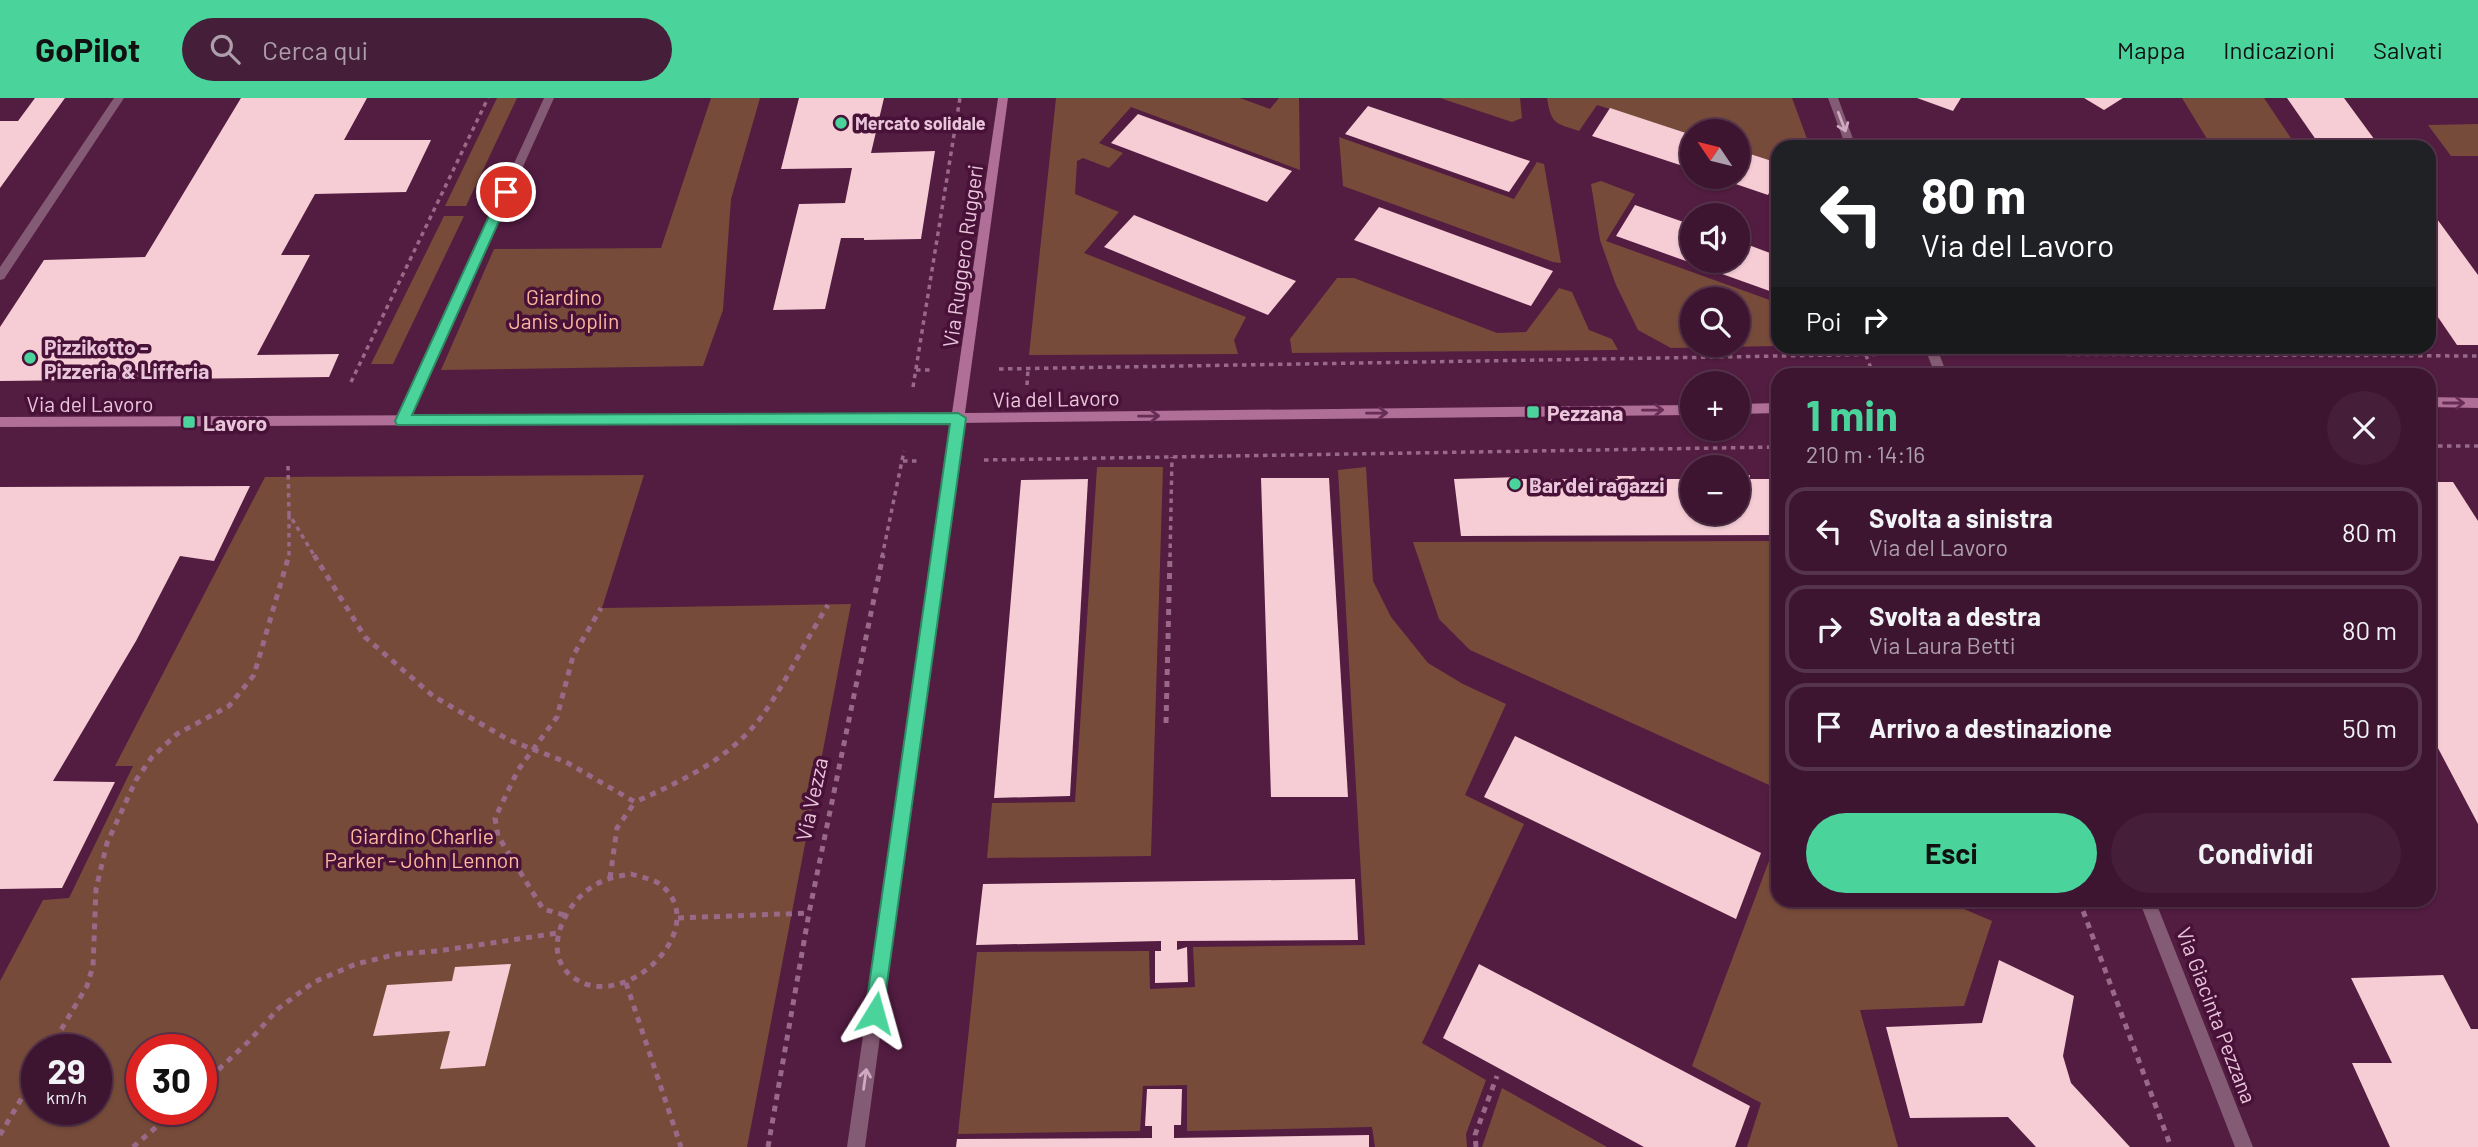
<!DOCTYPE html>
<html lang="it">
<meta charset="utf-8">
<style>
:root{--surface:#3e1531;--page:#451e39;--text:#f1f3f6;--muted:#ad9fab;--line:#57344d;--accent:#4ad49c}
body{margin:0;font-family:Barlow,sans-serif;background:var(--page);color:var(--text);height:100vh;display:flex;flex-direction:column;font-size:26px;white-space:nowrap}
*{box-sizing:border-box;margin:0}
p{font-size:23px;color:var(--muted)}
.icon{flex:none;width:38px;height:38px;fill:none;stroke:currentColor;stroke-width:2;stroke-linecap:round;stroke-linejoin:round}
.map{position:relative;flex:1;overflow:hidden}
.sheet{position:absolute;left:1771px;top:270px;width:665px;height:539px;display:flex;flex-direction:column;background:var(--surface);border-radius:21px;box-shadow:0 2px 5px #0004,0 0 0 2px var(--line)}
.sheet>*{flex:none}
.banner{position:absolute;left:1771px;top:42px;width:665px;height:214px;border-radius:21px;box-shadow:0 2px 5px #0004,0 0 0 2px var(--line);background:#202124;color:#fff;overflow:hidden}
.needle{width:46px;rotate:305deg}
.tools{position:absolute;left:1680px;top:21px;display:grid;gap:14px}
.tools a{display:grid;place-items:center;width:70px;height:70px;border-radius:50%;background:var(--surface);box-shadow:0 2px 5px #0004,0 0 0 2px var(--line);font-size:35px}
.speed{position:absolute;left:21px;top:936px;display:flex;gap:14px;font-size:35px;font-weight:700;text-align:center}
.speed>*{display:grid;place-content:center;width:91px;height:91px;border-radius:50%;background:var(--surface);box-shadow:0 2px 5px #0004,0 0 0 2px var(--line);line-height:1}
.speed small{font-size:18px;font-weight:400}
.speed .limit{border:10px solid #d22;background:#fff;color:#111}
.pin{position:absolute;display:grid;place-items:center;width:60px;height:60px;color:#fff;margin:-30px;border:4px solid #fff;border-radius:50%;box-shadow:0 2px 7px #0007}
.me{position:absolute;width:77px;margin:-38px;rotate:8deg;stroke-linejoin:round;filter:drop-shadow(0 0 5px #0008)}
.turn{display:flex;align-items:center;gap:24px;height:147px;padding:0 35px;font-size:32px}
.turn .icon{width:91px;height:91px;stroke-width:2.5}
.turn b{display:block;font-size:49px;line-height:60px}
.then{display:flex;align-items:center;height:66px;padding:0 35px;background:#0003;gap:14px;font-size:26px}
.round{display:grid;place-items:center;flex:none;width:74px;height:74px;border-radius:37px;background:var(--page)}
.overview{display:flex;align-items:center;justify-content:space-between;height:119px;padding:0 35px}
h1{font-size:42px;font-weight:700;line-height:52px;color:var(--accent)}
.button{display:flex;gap:14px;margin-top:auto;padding:14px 35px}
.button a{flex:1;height:80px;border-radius:42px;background:var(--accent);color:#111;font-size:28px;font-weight:700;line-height:80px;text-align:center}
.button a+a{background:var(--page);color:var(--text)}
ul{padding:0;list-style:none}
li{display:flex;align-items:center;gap:21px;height:88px;margin:0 14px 10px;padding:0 21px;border:4px solid var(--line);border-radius:21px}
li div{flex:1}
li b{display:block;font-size:26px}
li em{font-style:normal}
header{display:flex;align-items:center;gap:42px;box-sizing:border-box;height:98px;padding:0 35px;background:var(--accent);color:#111}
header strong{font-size:33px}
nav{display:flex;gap:38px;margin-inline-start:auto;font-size:24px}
.search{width:490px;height:63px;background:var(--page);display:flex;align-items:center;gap:18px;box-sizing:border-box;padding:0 24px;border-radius:38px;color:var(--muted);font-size:26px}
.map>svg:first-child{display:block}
.green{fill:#774b39;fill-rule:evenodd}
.building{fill:#f6ccd5}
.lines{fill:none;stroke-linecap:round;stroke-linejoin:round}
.path-far1{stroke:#986a88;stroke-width:3.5;stroke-dasharray:4.5 4.5;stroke-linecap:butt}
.path{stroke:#986a88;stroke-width:5;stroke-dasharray:6 6;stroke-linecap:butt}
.lane{fill:#845b74;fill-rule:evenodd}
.street{fill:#845b74;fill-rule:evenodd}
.secondary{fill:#af6f97;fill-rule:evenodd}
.oneway{stroke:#d0aac0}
.oneway2{stroke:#672d54}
.route{fill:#4ad49c;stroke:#308a65;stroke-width:2}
.poi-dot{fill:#4ad49c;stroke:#481137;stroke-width:2.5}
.labels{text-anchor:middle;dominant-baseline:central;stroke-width:7;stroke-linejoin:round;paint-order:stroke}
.far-poi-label{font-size:18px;font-weight:bold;fill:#e9c5da;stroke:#481137;text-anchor:start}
.street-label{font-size:21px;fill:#e9c5da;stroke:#481137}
.park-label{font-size:21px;fill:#fdb89c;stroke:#481137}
.poi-label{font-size:21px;font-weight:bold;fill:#e9c5da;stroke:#481137;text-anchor:start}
</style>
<header>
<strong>GoPilot</strong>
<div class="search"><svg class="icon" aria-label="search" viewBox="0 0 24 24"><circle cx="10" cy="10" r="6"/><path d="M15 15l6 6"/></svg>Cerca qui</div>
<nav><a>Mappa</a><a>Indicazioni</a><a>Salvati</a></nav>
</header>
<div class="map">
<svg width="2478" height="1049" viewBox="0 0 2478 1049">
<rect width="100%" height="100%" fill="#531c41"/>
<g class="green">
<polygon points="497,0 517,0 466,108 445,108"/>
<polygon points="711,0 760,0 731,101 723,212 703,268 441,272 494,151 661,150"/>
<polygon points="1056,0 1240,0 1270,11 1279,0 1299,0 1300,72 1131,9 1099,45 1123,55 1109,70 1083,60 1077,63 1075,96 1119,114 1084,155 1246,219 1234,242 1238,256 1029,257"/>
<polygon points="1440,0 1520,0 1522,20 1512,24"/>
<path d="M1547 0H1792L1810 49H1778V65L1738 52V33H1692V37L1597 7 1579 33C1555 25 1551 26 1547 0Z"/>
<polygon points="2182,0 2264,0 2297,49 2212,49"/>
<polygon points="2478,26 2478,58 2451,58 2428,27"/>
<polygon points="1339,39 1514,101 1537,64 1544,66 1561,165 1553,164 1343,88"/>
<path d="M1601 83 1635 96 1606 143 1778 205V248L1671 250 1638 232 1616 187 1600 142 1591 86ZM1738 201V247H1692V201Z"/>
<polygon points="444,118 464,118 393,266 371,266"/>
<polygon points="1337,180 1354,180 1497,235 1526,234 1559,190 1572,194 1589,232 1612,241 1618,252 1292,255 1290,241"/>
<polygon points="1097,369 1163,369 1151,758 987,760 992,705 1075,704"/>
<polygon points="1366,369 1373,483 1391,519 1428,565 1463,586 1506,606 1465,697 1524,726 1422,945 1486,982 1466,1036 1467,1049 1375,1049 1372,1029 1187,1033 1187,987 1143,988 1140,1033 958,1036 977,854 1149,853 1150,891 1195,889 1193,849 1365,847 1338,372"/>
<path d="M644 377 602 510 851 506 747 1049H0V883L43 802 69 800 133 668H115L265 379ZM37 952H96V1012H37ZM142 952H201V1012H142Z"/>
<polygon points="1778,443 1778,691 1470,552 1439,521 1413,444"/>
<polygon points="1778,739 1778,802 1943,802 1992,823 1964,908 1860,912 1898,1049 1747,1049 1761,1005 1692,968"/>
<polygon points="1502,990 1607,1049 1482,1049"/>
</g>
<g class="building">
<polygon points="35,0 65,0 0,90 0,23 18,23"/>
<polygon points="241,0 367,0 344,42 431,42 406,94 315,96 281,157 310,157 257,257 339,256 329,279 0,283 0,229 44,162 145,159"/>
<polygon points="799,0 884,0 871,55 935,53 921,141 864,142 864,140 841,140 825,211 773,212 799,106 845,105 852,70 781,71"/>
<polygon points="1917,0 1961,0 1953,13"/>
<polygon points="2084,0 2123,0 2104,12"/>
<polygon points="2287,0 2344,0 2380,49 2321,49"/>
<polygon points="1368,8 1530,63 1509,94 1345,36"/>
<polygon points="1610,10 1692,37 1692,71 1592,38"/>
<polygon points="1138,16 1292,73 1267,104 1111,45"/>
<polygon points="1738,52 1778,65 1778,76 1768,97 1715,79 1738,79"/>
<polygon points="1635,107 1692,127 1692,163 1738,163 1738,143 1778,158 1778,196 1616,138"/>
<polygon points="1379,109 1553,173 1531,208 1354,142"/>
<polygon points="2429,110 2478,177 2478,247 2457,247 2429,206"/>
<polygon points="1134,117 1296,183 1268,217 1104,149"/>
<polygon points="1738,377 1750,377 1750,381 1778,381 1778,437 1461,438 1454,381 1520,379 1520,381 1618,381 1617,378 1634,378 1635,381 1692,381 1692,415 1738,415"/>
<polygon points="1261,380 1329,380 1348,699 1271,699"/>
<polygon points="1088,381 1070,698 994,700 1021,382"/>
<polygon points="2429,384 2453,384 2478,423 2478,726 2429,633"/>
<polygon points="250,388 214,463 180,458 136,543 53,683 115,684 62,790 0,791 0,389"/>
<polygon points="1515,638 1761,755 1736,821 1484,699"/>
<polygon points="1355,781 1358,842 1177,843 1177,852 1187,849 1188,884 1155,885 1155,853 1161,853 1161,843 976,847 983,786"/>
<polygon points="1999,862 2074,898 2063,958 2071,985 2130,1049 2036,1049 2008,1019 1910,1020 1886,929 1982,925"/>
<polygon points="511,866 485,968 440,971 450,933 373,938 387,887 452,883 455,869"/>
<polygon points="1479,866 1750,1008 1735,1049 1644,1049 1443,940"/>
<polygon points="2443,877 2471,931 2478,931 2478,1049 2390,1049 2352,965 2392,965 2351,880"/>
<polygon points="1147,991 1182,991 1181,1027 1174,1027 1174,1040 1369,1037 1369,1049 956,1049 957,1041 1152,1040 1152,1028 1145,1028"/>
</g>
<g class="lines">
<g class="path-far1">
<polyline points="1968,256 2478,258"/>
<polyline points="1866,257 1873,276"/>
<polyline points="999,271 1900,256"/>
<polyline points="916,272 930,272"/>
<polyline points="351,284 488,0"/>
<polyline points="1027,287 1028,271"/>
<polyline points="913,289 960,0"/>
<polyline points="2429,348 2478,348"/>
<polyline points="984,362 1778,349"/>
<polyline points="903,363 920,363"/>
<polyline points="288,368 289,416 315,459"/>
<polyline points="289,417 289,459"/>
<polyline points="882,459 904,353"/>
<polyline points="1170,459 1172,359"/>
</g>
<g class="path">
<path d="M314 457 365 539 433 598 509 642 566 664 635 704C682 683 731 660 762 618 787 583 805 543 828 507"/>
<polyline points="1166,625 1170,457"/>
<path d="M631 776C640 779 654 781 661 787 713 829 626 916 574 880 539 856 565 804 595 787 606 780 619 778 631 776Z"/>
<polyline points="610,780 617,730 635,704"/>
<polyline points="2079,802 2171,1049"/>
<polyline points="564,817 543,811 498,738 495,720 518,672 557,619 573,558 601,510"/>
<polyline points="678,820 809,815"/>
<polyline points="626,885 681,1049"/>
<polyline points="49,952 87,888 93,868 96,791 107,745 136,682 152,659 177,636 229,608 254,577 289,457"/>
<polyline points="201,988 249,943 279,910 314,884 356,866 398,856 438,853 558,835"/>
<polyline points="0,1037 37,974"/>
<polyline points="133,1049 176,1012"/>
<polyline points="768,1049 809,815 883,457"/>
<polyline points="1476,1049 1475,1037 1497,978"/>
</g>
<polygon class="lane" points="544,0 554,0 408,323 402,328 398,326 396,323"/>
<g class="street">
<polygon points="114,0 124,0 4,181 0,182 0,169"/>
<polygon points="1828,0 1838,0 1856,49 1846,49"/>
<polygon points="1924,248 1936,248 1947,276 1935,276"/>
<polygon points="958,315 964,320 865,1049 847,1049 952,320"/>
<polygon points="2139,802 2155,802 2253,1049 2235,1049"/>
</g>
<g class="secondary">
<polygon points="998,0 1008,0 965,315 1692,307 1692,317 958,325 0,329 0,319 952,315"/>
<polygon points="2429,299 2478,300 2478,310 2429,309"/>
<polygon points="1778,305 1778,315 1738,316 1738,306"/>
</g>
</g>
<defs><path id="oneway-shaft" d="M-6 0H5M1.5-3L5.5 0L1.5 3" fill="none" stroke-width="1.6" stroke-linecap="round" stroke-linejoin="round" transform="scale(1.75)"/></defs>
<g class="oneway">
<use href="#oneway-shaft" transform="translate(1842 24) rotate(69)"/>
<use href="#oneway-shaft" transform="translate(865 981) rotate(-82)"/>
</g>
<g class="oneway2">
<use href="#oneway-shaft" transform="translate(2454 305)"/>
<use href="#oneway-shaft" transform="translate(1653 312) rotate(-1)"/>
<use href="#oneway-shaft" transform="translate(1377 315) rotate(-1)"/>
<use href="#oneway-shaft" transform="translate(1149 318) rotate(-1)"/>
</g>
<polygon class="route" points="506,89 512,94 412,317 958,315 966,320 882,921 875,924 868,921 865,915 950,326 397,327 395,323 500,94"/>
<g class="poi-dot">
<circle cx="841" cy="25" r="7"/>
<circle cx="30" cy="260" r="7"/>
<rect x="1526" y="307" width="14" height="14" rx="3.5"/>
<rect x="182" y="317" width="14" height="14" rx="3.5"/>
<circle cx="1515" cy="386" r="7"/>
</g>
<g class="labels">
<g class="far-poi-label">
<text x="855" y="25">Mercato solidale</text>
</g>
<g class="street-label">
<text transform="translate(962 158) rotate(-82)">Via Ruggero Ruggeri</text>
<text transform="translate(1056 300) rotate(-1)">Via del Lavoro</text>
<text x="90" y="305">Via del Lavoro</text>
<text transform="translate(811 701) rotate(-78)">Via Vezza</text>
<text transform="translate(2217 917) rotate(69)">Via Giacinta Pezzana</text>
</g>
<g class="park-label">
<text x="564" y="198">Giardino<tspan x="564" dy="24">Janis Joplin</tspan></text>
<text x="422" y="737">Giardino Charlie<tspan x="422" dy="24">Parker - John Lennon</tspan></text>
</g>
<g class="poi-label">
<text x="44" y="248">Pizzikotto -<tspan x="44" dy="24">Pizzeria &amp; Lifferia</tspan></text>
<text x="1547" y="314">Pezzana</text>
<text x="203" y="324">Lavoro</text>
<text x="1529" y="386">Bar dei ragazzi</text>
</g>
</g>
</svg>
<div class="tools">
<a><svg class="needle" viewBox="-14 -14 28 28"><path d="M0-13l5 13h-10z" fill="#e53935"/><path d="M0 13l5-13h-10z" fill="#ad9fab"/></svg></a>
<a><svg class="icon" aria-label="sound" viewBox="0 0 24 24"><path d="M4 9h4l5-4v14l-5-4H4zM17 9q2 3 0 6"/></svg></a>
<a><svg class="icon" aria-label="search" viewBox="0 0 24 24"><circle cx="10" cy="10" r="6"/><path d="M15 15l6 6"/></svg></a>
<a>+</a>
<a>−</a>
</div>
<div class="speed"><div>29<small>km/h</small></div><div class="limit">30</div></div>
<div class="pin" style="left:506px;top:94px;background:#d93025"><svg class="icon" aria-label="arrive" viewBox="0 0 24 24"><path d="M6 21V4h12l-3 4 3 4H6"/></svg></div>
<svg class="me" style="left:875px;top:915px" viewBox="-20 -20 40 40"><path d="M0-17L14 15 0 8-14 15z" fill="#4ad49c" stroke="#fff" stroke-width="4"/></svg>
<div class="banner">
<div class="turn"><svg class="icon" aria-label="left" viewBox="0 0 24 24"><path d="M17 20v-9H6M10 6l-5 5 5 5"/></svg><div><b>80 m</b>Via del Lavoro</div></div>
<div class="then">Poi<svg class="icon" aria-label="right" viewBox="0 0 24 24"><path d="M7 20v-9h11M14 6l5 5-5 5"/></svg></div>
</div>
<section class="sheet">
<div class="overview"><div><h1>1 min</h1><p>210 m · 14:16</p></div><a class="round"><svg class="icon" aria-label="close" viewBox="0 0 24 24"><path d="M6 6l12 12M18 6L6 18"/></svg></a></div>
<ul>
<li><svg class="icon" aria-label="left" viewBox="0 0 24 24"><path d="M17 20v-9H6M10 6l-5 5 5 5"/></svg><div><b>Svolta a sinistra</b><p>Via del Lavoro</p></div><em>80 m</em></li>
<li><svg class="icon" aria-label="right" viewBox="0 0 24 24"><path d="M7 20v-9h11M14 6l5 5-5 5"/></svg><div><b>Svolta a destra</b><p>Via Laura Betti</p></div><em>80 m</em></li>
<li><svg class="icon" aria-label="arrive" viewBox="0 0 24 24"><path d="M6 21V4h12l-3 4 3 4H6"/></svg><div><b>Arrivo a destinazione</b></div><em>50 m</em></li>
</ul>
<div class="button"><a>Esci</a><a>Condividi</a></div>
</section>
</div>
